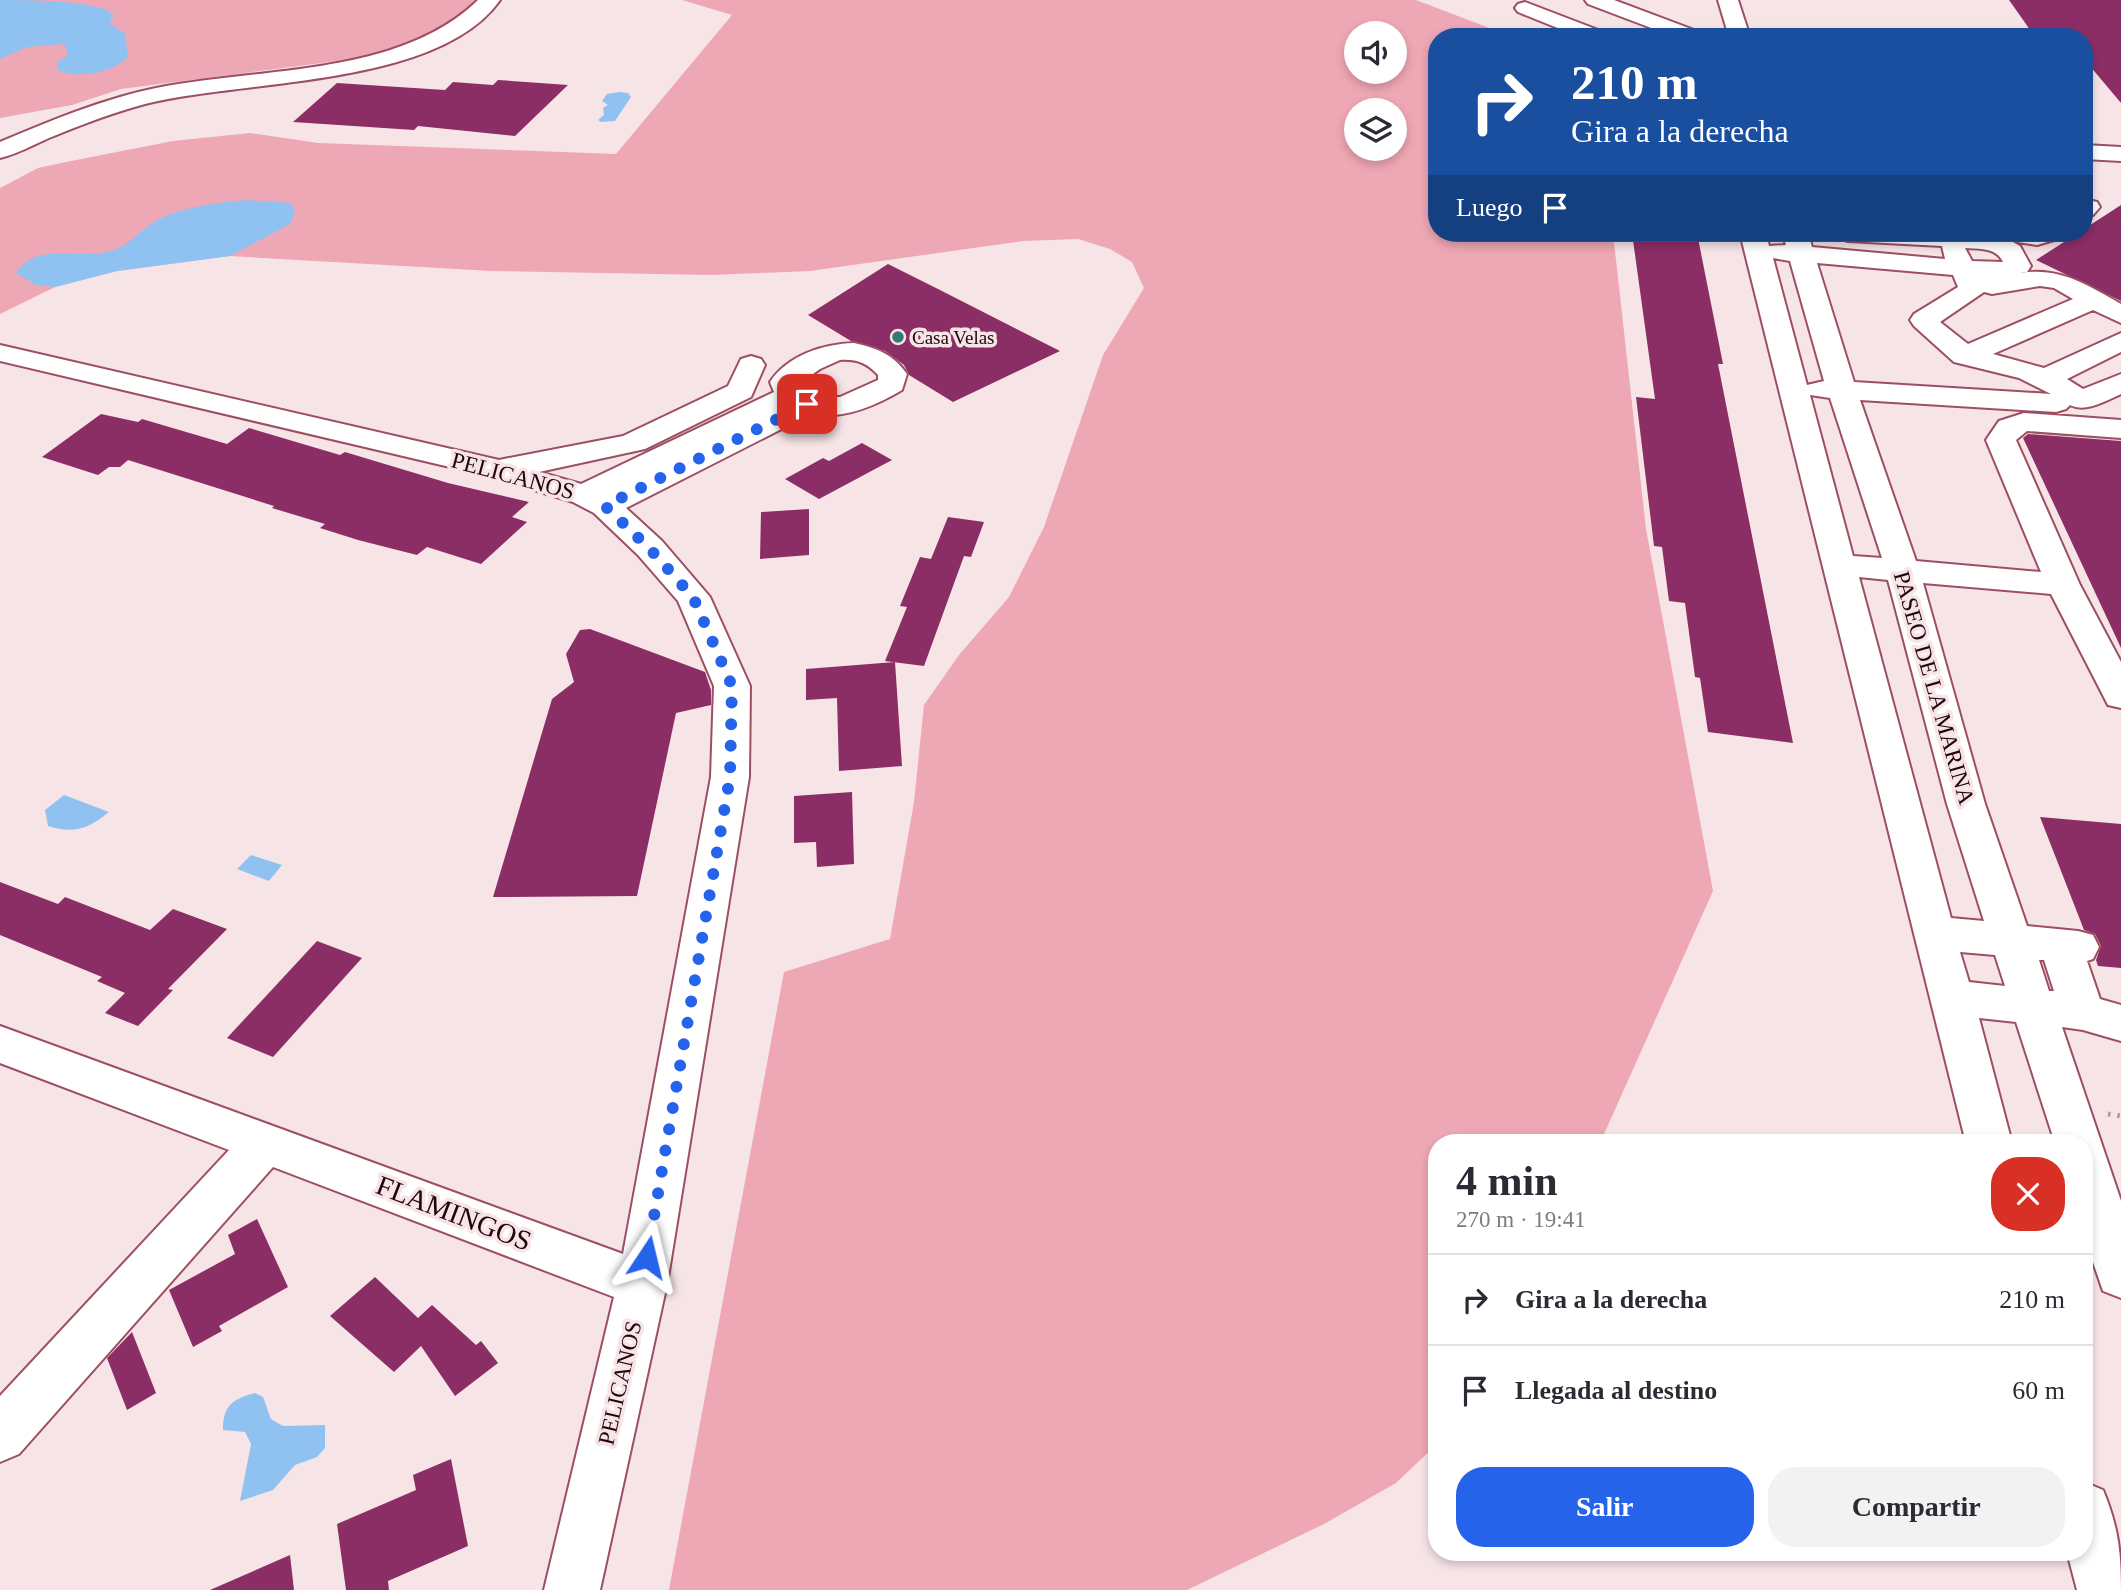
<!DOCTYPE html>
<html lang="es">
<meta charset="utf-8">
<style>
:root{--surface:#fff;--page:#f2f2f3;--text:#2b2b33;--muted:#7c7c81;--line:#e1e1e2;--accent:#2563eb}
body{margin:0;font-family:Georgia,serif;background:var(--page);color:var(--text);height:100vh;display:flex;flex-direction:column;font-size:26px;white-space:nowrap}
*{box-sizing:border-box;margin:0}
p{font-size:23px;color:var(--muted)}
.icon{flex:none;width:38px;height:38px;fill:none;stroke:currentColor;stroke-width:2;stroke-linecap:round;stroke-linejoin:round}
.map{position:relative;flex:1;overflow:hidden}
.sheet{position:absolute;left:1428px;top:1134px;width:665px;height:427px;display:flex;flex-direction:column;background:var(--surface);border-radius:28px;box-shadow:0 4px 10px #0003}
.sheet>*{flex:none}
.banner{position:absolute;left:1428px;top:28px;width:665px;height:214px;border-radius:28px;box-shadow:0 4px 10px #0003;background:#1a4fa0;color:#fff;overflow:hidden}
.buttons{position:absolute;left:1344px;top:21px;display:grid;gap:14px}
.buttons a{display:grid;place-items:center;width:63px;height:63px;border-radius:50%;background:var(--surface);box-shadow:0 4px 10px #0003;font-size:35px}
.pin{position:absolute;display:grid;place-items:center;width:60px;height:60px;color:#fff;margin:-30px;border-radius:14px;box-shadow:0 4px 10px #0006}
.me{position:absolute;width:77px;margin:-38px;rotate:10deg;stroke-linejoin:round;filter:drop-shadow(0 0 5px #0008)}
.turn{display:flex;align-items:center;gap:24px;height:147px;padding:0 28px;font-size:32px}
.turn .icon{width:91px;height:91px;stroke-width:2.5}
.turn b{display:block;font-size:49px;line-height:60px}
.then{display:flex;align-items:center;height:66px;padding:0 28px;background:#0003;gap:14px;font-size:26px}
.round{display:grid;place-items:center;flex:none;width:74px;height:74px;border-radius:28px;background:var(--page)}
.headline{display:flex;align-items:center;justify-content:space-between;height:119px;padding:0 28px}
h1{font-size:42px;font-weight:700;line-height:52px}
.action{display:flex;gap:14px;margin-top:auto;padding:14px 28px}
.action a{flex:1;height:80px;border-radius:28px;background:var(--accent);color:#fff;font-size:28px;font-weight:700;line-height:80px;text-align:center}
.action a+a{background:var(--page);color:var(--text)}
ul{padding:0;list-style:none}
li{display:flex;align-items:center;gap:21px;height:91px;padding:0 28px;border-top:2px solid var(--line)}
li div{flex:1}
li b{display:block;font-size:26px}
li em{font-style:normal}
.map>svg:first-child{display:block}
.green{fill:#eea7b4;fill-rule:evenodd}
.water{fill:#90c2f1}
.building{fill:#8c2e66}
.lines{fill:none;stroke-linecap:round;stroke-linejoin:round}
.minor-casing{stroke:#9d4f61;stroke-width:4}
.path{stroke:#ad979b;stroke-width:5;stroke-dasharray:2.5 7;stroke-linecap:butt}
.minor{fill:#fff;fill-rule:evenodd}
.route{stroke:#2563eb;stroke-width:12;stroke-dasharray:0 21.6}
.poi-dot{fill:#347b75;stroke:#f7e4e7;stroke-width:2.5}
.labels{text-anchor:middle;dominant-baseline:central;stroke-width:7;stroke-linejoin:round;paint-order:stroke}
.far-poi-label{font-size:19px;fill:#21050c;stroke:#f7e4e7;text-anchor:start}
.street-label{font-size:23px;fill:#21050c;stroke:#f7e4e7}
.near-street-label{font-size:28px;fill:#21050c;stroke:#f7e4e7}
</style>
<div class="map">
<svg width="2121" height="1590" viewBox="0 0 2121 1590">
<rect width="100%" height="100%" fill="#f7e4e7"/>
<g class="green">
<polygon points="0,0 482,0 471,16 391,54 121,89 72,105 0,118"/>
<path d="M682 0H1416L1513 37H1437V233H1613L1646 529 1713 891 1600 1143H1437V1444L1396 1483 1324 1524 1187 1590H669L784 972 890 939 914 802 924 705 959 655 1009 597 1044 527 1103 355 1144 288 1132 262 1110 249 1078 239 1023 241 810 271 711 275 491 271 230 256 117 271 55 287 0 314V188L38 168 66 162 173 141 250 133 318 143 616 154 732 15ZM1356 33H1395V72H1356ZM1356 110H1395V149H1356Z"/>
</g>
<g class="water">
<path d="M0 0C21 0 106 0 114 16L109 22 125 34 128 57C114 72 77 80 58 70L57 63 68 54 64 44 27 47 0 59Z"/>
<polygon points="619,92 628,93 631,97 615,121 601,122 598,120 604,115 603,108 608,105 602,101 607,94"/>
<path d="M245 200 291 203 295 212 290 224 230 256 117 271 55 287 36 285 16 273C33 243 79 258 107 252 128 248 138 231 156 221 181 207 216 203 245 200Z"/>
<path d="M64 795 109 812C88 829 74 834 48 826L45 810Z"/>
<polygon points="251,855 282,865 269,881 237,869"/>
<path d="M255 1393 263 1397 271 1419 283 1426 325 1425V1448L317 1457 295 1465 273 1490 240 1501 251 1444 245 1432 223 1430C223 1406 232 1399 255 1393Z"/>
</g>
<g class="building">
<polygon points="2009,0 2121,0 2121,103 2084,59 2084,37 2035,37"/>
<polygon points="498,80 568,85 515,136 418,126 414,130 293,122 337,83 445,90 453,82 493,85"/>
<polygon points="2121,205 2121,301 2036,260 2078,233 2084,233 2084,229"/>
<polygon points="1632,233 1697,233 1723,364 1718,364 1793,743 1708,732 1700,678 1695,677 1685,603 1669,601 1662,547 1654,546 1636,397 1655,399"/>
<polygon points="888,264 942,291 1060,351 953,402 909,375 904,365 885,351 851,341 808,315"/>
<polygon points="101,414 138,422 142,419 227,444 249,428 340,455 345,452 448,483 529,502 512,517 527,522 481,564 427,547 417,555 358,540 320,528 325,524 272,508 274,506 128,460 120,467 109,467 98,475 42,457"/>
<polygon points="2028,434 2121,441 2121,648 2023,438"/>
<polygon points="862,443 892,460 819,499 785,479 823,458 829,461"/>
<polygon points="809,509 809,555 760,559 761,512"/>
<polygon points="948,517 984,522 971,557 964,556 924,666 885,661 907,607 900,606 920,557 931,559"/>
<polygon points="590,629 705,672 711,690 711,705 676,713 637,896 493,897 552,699 574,682 566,654 580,630"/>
<polygon points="895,662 902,766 839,771 837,698 806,700 806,669"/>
<polygon points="852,792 854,864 817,867 816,842 794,843 794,796"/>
<polygon points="2040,817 2121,824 2121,968 2098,966 2096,960 2101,946 2095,934 2084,930"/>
<polygon points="0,882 58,904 65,897 150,930 173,909 227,929 168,989 173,990 138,1026 105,1013 125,993 97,981 102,977 0,935"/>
<polygon points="317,941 362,958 273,1057 227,1038"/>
<polygon points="257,1219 288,1287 219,1326 222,1331 193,1347 169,1290 235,1254 228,1235"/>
<polygon points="375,1277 418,1318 432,1305 476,1345 481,1341 498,1363 455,1396 421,1346 394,1372 330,1316"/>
<polygon points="132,1332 156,1393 127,1410 107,1358"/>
<polygon points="451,1459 468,1546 388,1581 389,1590 346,1590 337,1524 416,1490 413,1475"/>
<polygon points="290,1555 294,1590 210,1590"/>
</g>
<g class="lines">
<g class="minor-casing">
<g id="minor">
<path d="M478 0H500C438 88 242 79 145 104 112 113 80 125 49 138 33 145 17 154 0 158V142C50 121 102 99 156 88 259 67 399 77 478 0Z"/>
<polygon points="1585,0 1614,0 1702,33 1705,37 1675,37 1588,4"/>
<polygon points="1718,0 1738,0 1750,37 1729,37"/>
<polygon points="1525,2 1606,33 1609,37 1580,37 1518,12 1515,8 1518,4"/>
<polygon points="2084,145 2121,147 2121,161 2084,159"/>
<polygon points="2084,199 2097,202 2100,207 2093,215 2084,217"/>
<path d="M1740 233H1766L1769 246 1786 245 1782 233H1808L1812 247 1945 259 1942 246 1848 241 1839 238 1835 233 1999 236 1997 233H2065L2061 238 2037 245 2011 241 2020 246 2031 266 2027 272 2020 273C2061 267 2087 285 2121 304V323L2093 310 1993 354 2044 368 2121 333V352L2067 379 2083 389 2121 374V394C2105 401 2086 413 2070 405L2066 409 2056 412 1860 400 1916 561 2041 572 1986 440 1999 421 2024 413 2121 420V438L2027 431 2016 440 2080 585 2121 662V708L2108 705 2051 594 1923 583 1985 804 2027 926 2078 931 2093 935 2099 947 2093 959 2087 961 2100 999 2121 1005V1041L2083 1030 2062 1027 2121 1201V1298L2103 1291 2084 1236V1143H2055L2016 1022 1979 1018 2012 1143H1966ZM1965 248C1979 249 1996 247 2003 262L1972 261ZM1773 258 1790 261 1824 381 1807 385ZM1817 263 1953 275 1958 287 1914 314 1910 320 1914 326 1954 362 2019 378 2051 394 1854 382ZM2040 286 2054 288 2073 299 1968 344 1940 322 1984 292 1992 294ZM1810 395 1830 398 1882 558 1853 556ZM1859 577 1888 580 1947 804 1984 921 1951 918ZM1960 952 1995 955 2005 986 1969 982ZM2039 960H2044L2054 991H2049Z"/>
<path d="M854 343C877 348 893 354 907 374L902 390C875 406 843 420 811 414L626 508 662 541 710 597 750 686 749 777 667 1284 600 1590H544L614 1297 273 1167 19 1454 0 1462V1396L229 1150 0 1063V1026L623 1254 711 777 714 686 678 601 638 555 594 513 573 502 488 476 0 361V345L499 460 623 436 728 386 741 359 751 356 761 359 765 365 751 397 645 449 539 472 581 484 774 392 770 382C788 355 823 344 854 343ZM840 360C857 359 867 363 878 375V380L840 397 804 396 799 384 820 369Z"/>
<path d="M2084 1482 2103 1490C2118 1526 2121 1551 2121 1590H2077L2067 1552H2084Z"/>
</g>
</g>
<polyline class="path" points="2108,1114 2121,1116"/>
<use href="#minor" class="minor"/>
</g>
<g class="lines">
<polyline class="route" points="647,1257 730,777 732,686 693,597 649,548 605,506 807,404"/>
</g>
<circle class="poi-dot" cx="898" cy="337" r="7"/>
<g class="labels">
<g class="far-poi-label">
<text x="912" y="337">Casa Velas</text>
</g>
<g class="street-label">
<text transform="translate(513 476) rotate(15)">PELICANOS</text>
<text transform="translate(1934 688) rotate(74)">PASEO DE LA MARINA</text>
<text transform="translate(620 1383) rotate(-77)">PELICANOS</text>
</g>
<g class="near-street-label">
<text transform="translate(454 1213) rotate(21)">FLAMINGOS</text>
</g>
</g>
</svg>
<div class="buttons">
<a><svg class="icon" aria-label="sound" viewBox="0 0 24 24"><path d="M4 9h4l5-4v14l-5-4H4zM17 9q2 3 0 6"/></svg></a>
<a><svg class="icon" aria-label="layers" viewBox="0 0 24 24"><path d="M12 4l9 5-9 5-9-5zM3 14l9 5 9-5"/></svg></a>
</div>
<div class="pin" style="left:807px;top:404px;background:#d93025"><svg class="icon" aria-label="arrive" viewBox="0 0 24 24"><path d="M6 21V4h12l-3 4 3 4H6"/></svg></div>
<svg class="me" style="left:647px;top:1257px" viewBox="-20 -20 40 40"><path d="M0-17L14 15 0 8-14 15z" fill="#2563eb" stroke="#fff" stroke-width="4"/></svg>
<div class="banner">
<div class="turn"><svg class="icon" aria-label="right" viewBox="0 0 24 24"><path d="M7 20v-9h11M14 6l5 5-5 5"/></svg><div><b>210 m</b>Gira a la derecha</div></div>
<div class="then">Luego<svg class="icon" aria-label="arrive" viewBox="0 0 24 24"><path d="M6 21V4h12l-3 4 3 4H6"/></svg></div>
</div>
<section class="sheet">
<div class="headline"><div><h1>4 min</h1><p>270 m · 19:41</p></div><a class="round" style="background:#d93025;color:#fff"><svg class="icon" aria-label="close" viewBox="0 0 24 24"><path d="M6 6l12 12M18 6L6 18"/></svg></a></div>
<ul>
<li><svg class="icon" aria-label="right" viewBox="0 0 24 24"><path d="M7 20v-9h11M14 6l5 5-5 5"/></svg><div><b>Gira a la derecha</b></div><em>210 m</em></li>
<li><svg class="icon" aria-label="arrive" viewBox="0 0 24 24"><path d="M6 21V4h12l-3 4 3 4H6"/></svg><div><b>Llegada al destino</b></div><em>60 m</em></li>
</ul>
<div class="action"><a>Salir</a><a>Compartir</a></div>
</section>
</div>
